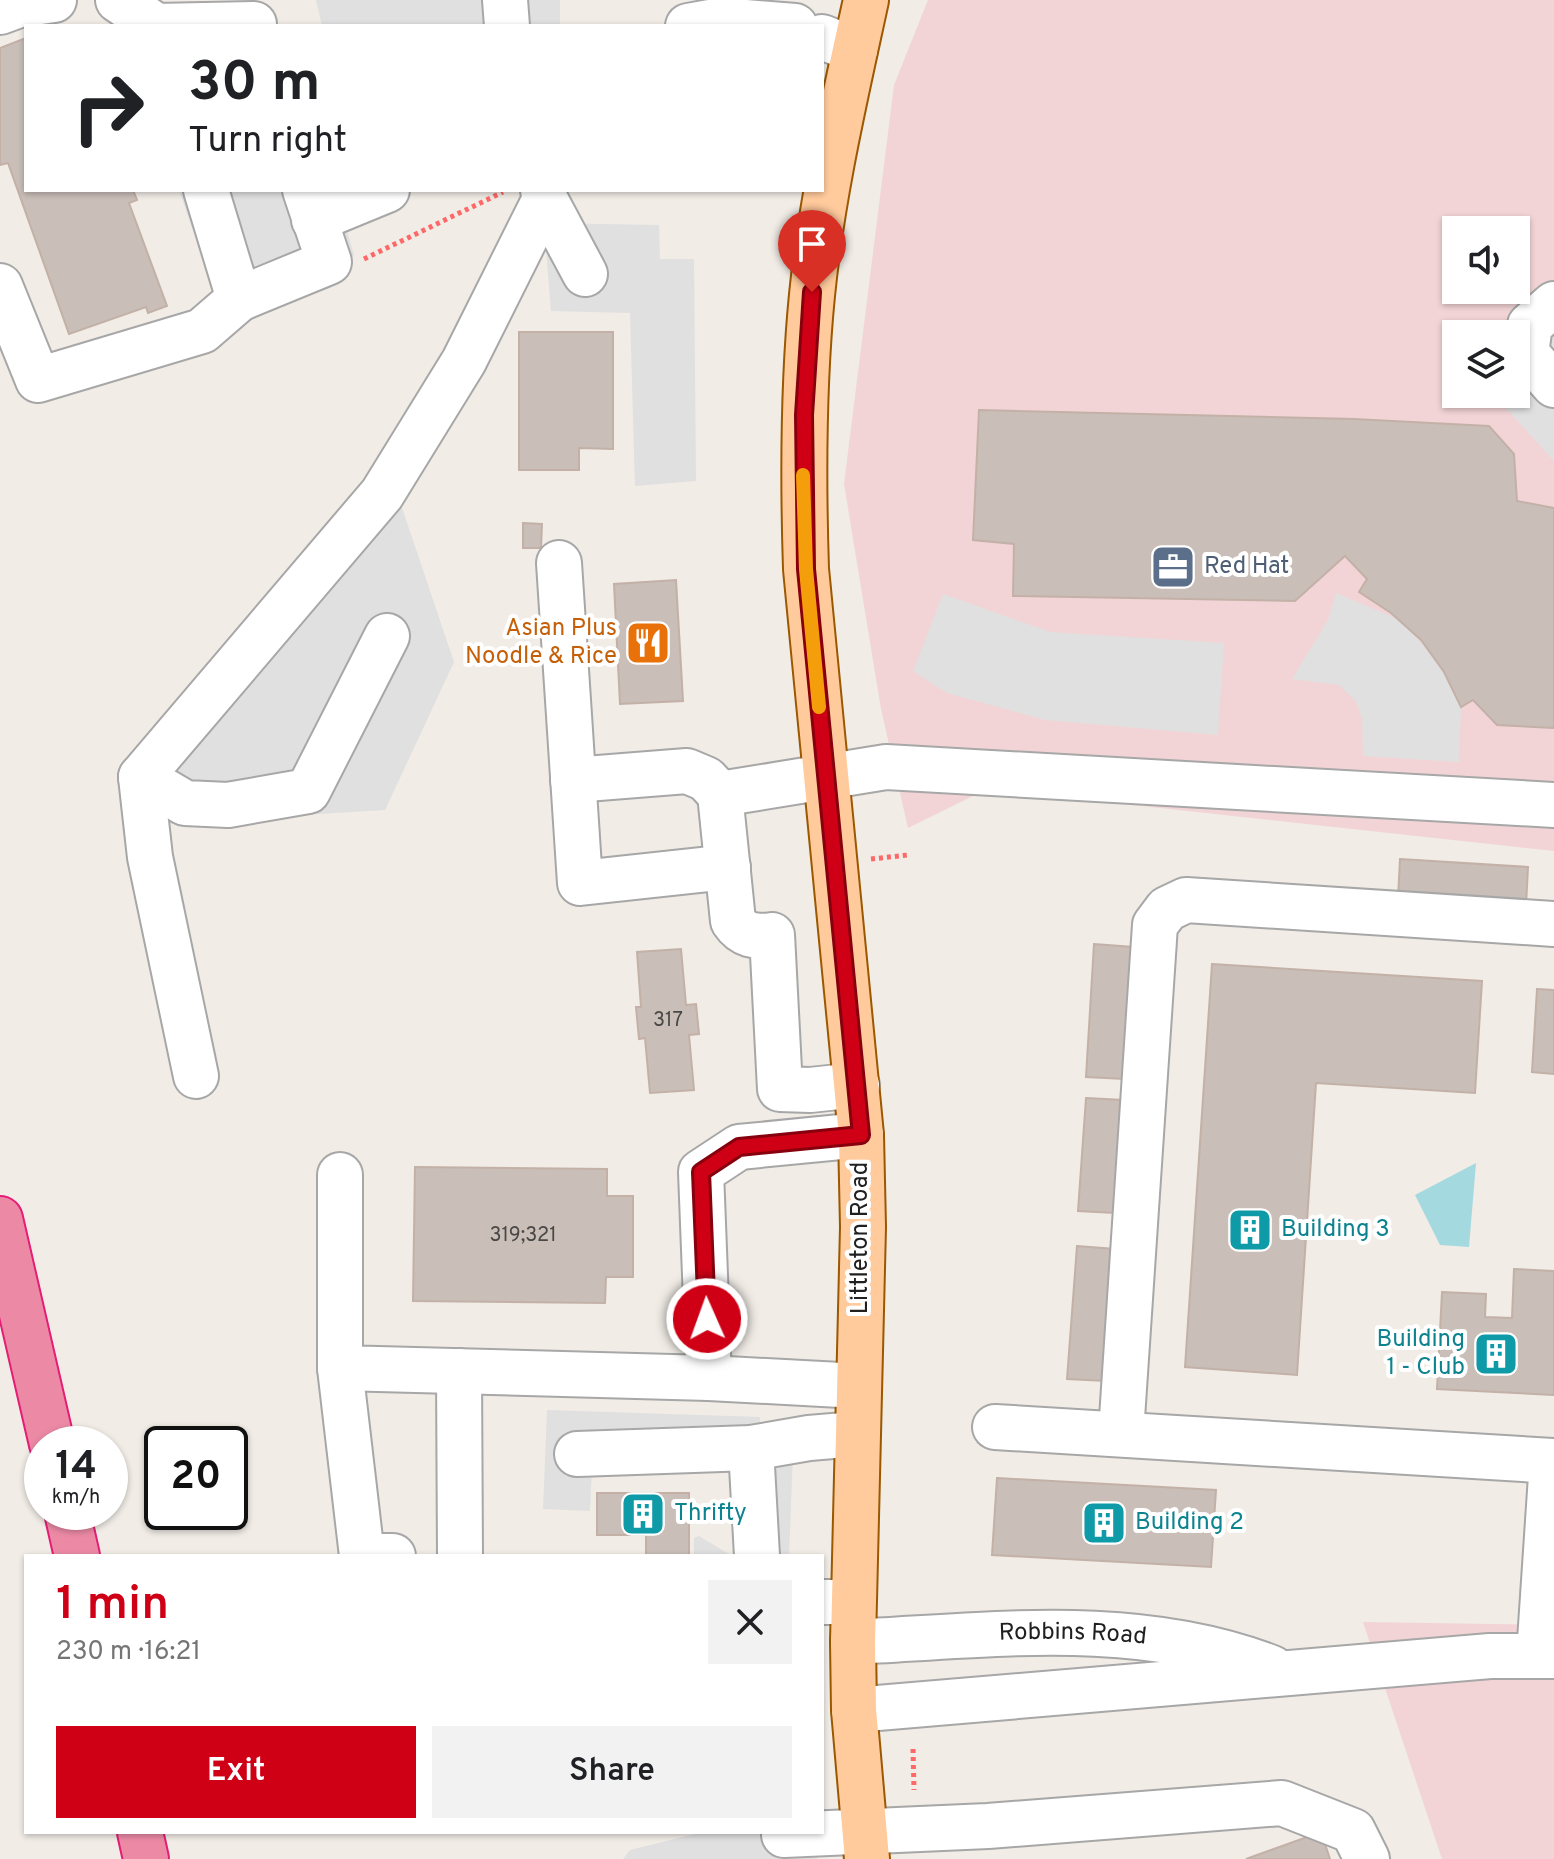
<!DOCTYPE html>
<meta charset="utf-8">
<style>
:root{--surface:#fff;--page:#f2f2f2;--text:#202124;--muted:#757577;--accent:#cf0015}
body{margin:0;font-family:Overpass,sans-serif;background:var(--page);color:var(--text);height:100vh;display:flex;flex-direction:column;font-size:30px;white-space:nowrap}
*{box-sizing:border-box;margin:0}
p{font-size:26px;color:var(--muted)}
.icon{flex:none;width:44px;height:44px;fill:none;stroke:currentColor;stroke-width:2;stroke-linecap:round;stroke-linejoin:round}
.map{position:relative;flex:1;overflow:hidden}
.drawer{position:absolute;left:24px;top:1554px;width:800px;height:280px;display:flex;flex-direction:column;background:var(--surface);border-radius:0px;box-shadow:0 2px 6px #0004}
.drawer>*{flex:none}
.hud{position:absolute;left:24px;top:24px;width:800px;height:168px;border-radius:0px;box-shadow:0 2px 6px #0004;background:#fff;color:var(--text);overflow:hidden}
.buttons{position:absolute;left:1442px;top:216px;display:grid;gap:16px}
.buttons a{display:grid;place-items:center;width:88px;height:88px;border-radius:0px;background:var(--surface);box-shadow:0 2px 6px #0004;font-size:40px}
.speed{position:absolute;left:24px;top:1426px;display:flex;gap:16px;font-size:40px;font-weight:700;text-align:center}
.speed>*{display:grid;place-content:center;width:104px;height:104px;border-radius:50%;background:var(--surface);box-shadow:0 2px 6px #0004;line-height:1}
.speed small{font-size:20px;font-weight:400}
.speed .limit{border:4px solid #111;border-radius:12px;background:#fff;color:#111}
.pin{position:absolute;display:grid;place-items:center;width:68px;height:68px;color:#fff;margin:-82px -34px;border-radius:50% 50% 50% 0;rotate:-45deg;box-shadow:0 0 8px #0007}
.pin .icon{rotate:45deg}
.me{position:absolute;width:88px;margin:-44px;rotate:358deg;stroke-linejoin:round;filter:drop-shadow(0 0 6px #0008)}
.turn{display:flex;align-items:center;gap:28px;height:168px;padding:0 32px;font-size:36px}
.turn .icon{width:104px;height:104px;stroke-width:2.5}
.turn b{display:block;font-size:56px;line-height:68px}
.round{display:grid;place-items:center;flex:none;width:84px;height:84px;border-radius:0px;background:var(--page)}
.overview{display:flex;align-items:center;justify-content:space-between;height:136px;padding:0 32px}
h1{font-size:48px;font-weight:600;line-height:60px;color:var(--accent)}
.action{display:flex;gap:16px;margin-top:auto;padding:16px 32px}
.action a{flex:1;height:92px;border-radius:0px;background:var(--accent);color:#fff;font-size:32px;font-weight:600;line-height:92px;text-align:center}
.action a+a{background:var(--page);color:var(--text)}
.map>svg:first-child{display:block}
.commercial{fill:#f2d4d6;fill-rule:evenodd}
.parking{fill:#e0e0e0}
.water{fill:#a4d9e0}
.building{fill:#c9beb8;stroke:#c3b1a7;stroke-width:2}
.lines{fill:none;stroke-linecap:round;stroke-linejoin:round}
.minor-casing{stroke:#a7a7a7;stroke-width:48}
.major-casing{stroke:#9b5800;stroke-width:48}
.highway-casing{stroke:#e41d76;stroke-width:48}
.path{stroke:#ff6868;stroke-width:5;stroke-dasharray:4 4;stroke-linecap:butt}
.minor{stroke:#fff;stroke-width:44}
.major{stroke:#ffca9c;stroke-width:44}
.highway{stroke:#ec8aa6;stroke-width:44}
.route-casing{stroke:#87000e;stroke-width:20}
.route{stroke:#cf0015;stroke-width:14}
.slow{stroke:#f59e0b;stroke-width:14}
.labels{text-anchor:middle;dominant-baseline:central;stroke-width:8;stroke-linejoin:round;paint-order:stroke}
.number-label{font-size:20px;fill:#4a4846}
.service-label{font-size:24px;fill:#4e5e75;stroke:#fff;text-anchor:start}
.food-label{font-size:24px;fill:#c56008;stroke:#fff;text-anchor:end}
.culture-label{font-size:24px;fill:#0d838f;stroke:#fff;text-anchor:start}
.street-label{font-size:24px;fill:#202020;stroke:#fff}
</style>
<div class="map">
<svg width="1554" height="1859" viewBox="0 0 1554 1859">
<rect width="100%" height="100%" fill="#f1ece6"/>
<g class="commercial">
<path d="M928 0H1554V851L987 789 908 828 881 709 844 484 894 85ZM1456 230H1516V290H1456ZM1456 334H1516V394H1456Z"/>
<polygon points="1363,1622 1554,1625 1554,1859 1442,1859"/>
</g>
<g class="parking">
<polygon points="316,0 560,0 560,26 322,26"/>
<polygon points="179,190 335,190 354,255 330,288 225,323"/>
<polygon points="544,223 659,225 660,259 694,259 696,481 635,486 630,313 551,311"/>
<polygon points="1554,291 1554,461 1493,394 1516,394 1516,334 1501,334"/>
<polygon points="398,496 454,662 385,810 127,826"/>
<polygon points="1336,593 1400,620 1433,655 1444,672 1461,707 1459,762 1363,756 1362,719 1356,701 1339,685 1292,679 1328,620"/>
<polygon points="943,594 1050,632 1224,643 1218,735 1045,720 947,693 913,671"/>
<polygon points="547,1410 760,1417 760,1427 794,1428 789,1556 746,1556 744,1473 592,1467 590,1511 543,1509"/>
<polygon points="699,1536 732,1556 694,1556 694,1538"/>
<polygon points="703,1832 812,1832 817,1859 623,1859 630,1850"/>
</g>
<polygon class="water" points="1476,1163 1469,1247 1440,1245 1415,1195"/>
<g class="building">
<polygon points="26,38 26,190 133,190 137,200 129,203 167,306 148,313 146,307 69,334 8,163 0,165 0,48"/>
<polygon points="519,332 613,332 613,449 579,448 579,470 519,470"/>
<polygon points="979,410 1354,419 1489,426 1514,454 1517,501 1554,508 1554,728 1497,725 1473,700 1461,707 1444,672 1421,640 1391,613 1359,592 1367,579 1345,556 1295,601 1013,596 1014,544 973,540"/>
<polygon points="523,523 542,524 541,548 523,548"/>
<polygon points="676,580 683,701 620,704 614,584"/>
<polygon points="1400,859 1528,867 1526,906 1398,898"/>
<polygon points="1094,944 1133,947 1124,1079 1086,1077"/>
<polygon points="681,949 686,1005 696,1004 699,1034 689,1035 694,1090 650,1093 645,1038 639,1039 636,1007 641,1007 637,952"/>
<polygon points="1212,964 1482,981 1475,1093 1316,1083 1297,1375 1185,1367"/>
<polygon points="1537,989 1554,990 1554,1074 1532,1072"/>
<polygon points="1086,1098 1123,1100 1115,1213 1078,1211"/>
<polygon points="415,1167 607,1169 607,1196 633,1196 633,1277 606,1277 605,1303 413,1301"/>
<polygon points="1077,1246 1115,1249 1106,1381 1067,1379"/>
<polygon points="1514,1269 1554,1271 1554,1395 1437,1389 1442,1292 1486,1294 1485,1317 1512,1318"/>
<polygon points="997,1478 1216,1490 1211,1567 992,1555"/>
<polygon points="597,1493 689,1493 689,1556 646,1556 646,1535 597,1535"/>
<polygon points="1321,1832 1330,1859 1246,1859"/>
</g>
<g class="lines">
<g class="minor-casing">
<g id="minor">
<polyline points="118,0 155,25"/>
<polyline points="505,0 507,26"/>
<polyline points="0,12 19,5 54,0"/>
<polyline points="155,26 254,24 254,26"/>
<polyline points="688,26 721,20 795,26"/>
<polyline points="822,37 855,50"/>
<polyline points="206,190 239,299 329,262 305,190"/>
<polyline points="545,199 585,274"/>
<polyline points="314,220 387,190"/>
<polyline points="0,286 38,380 202,331 239,299"/>
<polyline points="1554,304 1530,325 1526,353 1554,385"/>
<polyline points="559,563 580,883 728,867"/>
<polyline points="387,636 308,791 228,805 185,803 141,777 382,494 464,361 545,199 543,190"/>
<polyline points="141,777 150,857 196,1076"/>
<polyline points="573,780 687,771 706,779 720,794"/>
<path d="M857 1085 810 1090 780 1089 772 935C755 937 743 936 733 921L720 794 886 767 1554 805"/>
<polyline points="340,1175 340,1368 709,1378"/>
<polyline points="340,1368 362,1556 393,1556"/>
<polyline points="459,1371 460,1556"/>
<polyline points="859,1386 709,1378 701,1172 739,1147 861,1135"/>
<polyline points="995,1427 1554,1461"/>
<polyline points="1121,1433 1155,925 1167,909 1186,900 1554,924"/>
<polyline points="751,1448 757,1556"/>
<polyline points="577,1454 751,1448 809,1438 857,1434"/>
<polyline points="822,1602 853,1602"/>
<path id="s1" d="M853 1642C993 1635 1138 1616 1272 1668"/>
<polyline points="1539,1656 1552,1461"/>
<polyline points="854,1710 1490,1656 1554,1656"/>
<polyline points="784,1835 988,1826 1282,1803 1353,1831 1367,1859"/>
</g>
</g>
<g class="major-casing">
<path id="major" d="M866 0C845 97 822 195 812 295 803 386 803 477 806 569L861 1135 863 1227 853 1642 854 1710 867 1859"/>
</g>
<g class="highway-casing">
<g id="highway">
<polyline points="0,1219 52,1444"/>
<polyline points="67,1512 77,1556"/>
<polyline points="140,1832 146,1859"/>
</g>
</g>
<g class="path">
<polyline points="364,259 503,192"/>
<polyline points="871,859 908,855"/>
<polyline points="913,1749 914,1790"/>
</g>
<use href="#minor" class="minor"/>
<use href="#major" class="major"/>
<use href="#highway" class="highway"/>
</g>
<g class="lines">
<g class="route-casing">
<polyline id="route" points="707,1319 701,1172 739,1147 861,1135 806,569 804,415 812,292"/>
</g>
<use href="#route" class="route"/>
<polyline class="slow" points="803,475 806,569 819,707"/>
</g>
<defs>
<g id="office-square" transform="scale(2.3)"><rect x="-9" y="-9" width="18" height="18" rx="4" fill="#5c6f8a" stroke="#fff"/><path d="M-6-3h4V-5.5h4V-3h4V5H-6ZM-1-4.5V-3h2v-1.5ZM-6 0V1H6V0Z" fill="#fff"/></g>
<g id="restaurant-square" transform="scale(2.3)"><rect x="-9" y="-9" width="18" height="18" rx="4" fill="#e8710a" stroke="#fff"/><path d="M-5-6h1v4h1v-4h1v4h1v-4h1v5L-1.5 .5V6h-2V.5L-5-1ZM5-6V6H3V1.5H1.5Q1.5-4 5-6Z" fill="#fff"/></g>
<g id="building-square" transform="scale(2.3)"><rect x="-9" y="-9" width="18" height="18" rx="4" fill="#0f9aa8" stroke="#fff"/><path d="M-4-6H4V6H1V3H-1V6H-4ZM-2.5-4.3h1.7v1.8h-1.7ZM.8-4.3h1.7v1.8H.8ZM-2.5-1h1.7V.8h-1.7ZM.8-1h1.7V.8H.8Z" fill="#fff"/></g>
</defs>
<g fill-rule="evenodd">
<use href="#office-square" x="1173" y="567"/>
<use href="#restaurant-square" x="648" y="643"/>
<use href="#building-square" x="1250" y="1230"/>
<use href="#building-square" x="1496" y="1354"/>
<use href="#building-square" x="643" y="1514"/>
<use href="#building-square" x="1104" y="1523"/>
</g>
<g class="labels">
<g class="number-label">
<text x="668" y="1021">317</text>
<text x="523" y="1236">319;321</text>
</g>
<g class="service-label">
<text x="1204" y="567">Red Hat</text>
</g>
<g class="food-label">
<text x="617" y="629">Asian Plus<tspan x="617" dy="28">Noodle &amp; Rice</tspan></text>
</g>
<g class="culture-label">
<text x="1281" y="1230">Building 3</text>
<text x="1465" y="1340" text-anchor="end">Building<tspan x="1465" dy="28">1 - Club</tspan></text>
<text x="674" y="1514">Thrifty</text>
<text x="1135" y="1523">Building 2</text>
</g>
<g class="street-label">
<text transform="translate(861 1238) rotate(-90)">Littleton Road</text>
<text stroke="none"><textPath href="#s1" startOffset="220">Robbins Road</textPath></text>
</g>
</g>
</svg>
<div class="buttons">
<a><svg class="icon" aria-label="sound" viewBox="0 0 24 24"><path d="M4 9h4l5-4v14l-5-4H4zM17 9q2 3 0 6"/></svg></a>
<a><svg class="icon" aria-label="layers" viewBox="0 0 24 24"><path d="M12 4l9 5-9 5-9-5zM3 14l9 5 9-5"/></svg></a>
</div>
<div class="speed"><div>14<small>km/h</small></div><div class="limit">20</div></div>
<div class="pin" style="left:812px;top:292px;background:#d93025"><svg class="icon" aria-label="arrive" viewBox="0 0 24 24"><path d="M6 21V4h12l-3 4 3 4H6"/></svg></div>
<svg class="me" style="left:707px;top:1319px" viewBox="-20 -20 40 40"><circle r="17" fill="#cf0015" stroke="#fff" stroke-width="3"/><path d="M0-11L8 9 0 5-8 9z" fill="#fff"/></svg>
<div class="hud">
<div class="turn"><svg class="icon" aria-label="right" viewBox="0 0 24 24"><path d="M7 20v-9h11M14 6l5 5-5 5"/></svg><div><b>30 m</b>Turn right</div></div>
</div>
<section class="drawer">
<div class="overview"><div><h1>1 min</h1><p>230 m · 16:21</p></div><a class="round"><svg class="icon" aria-label="close" viewBox="0 0 24 24"><path d="M6 6l12 12M18 6L6 18"/></svg></a></div>
<div class="action"><a>Exit</a><a>Share</a></div>
</section>
</div>
